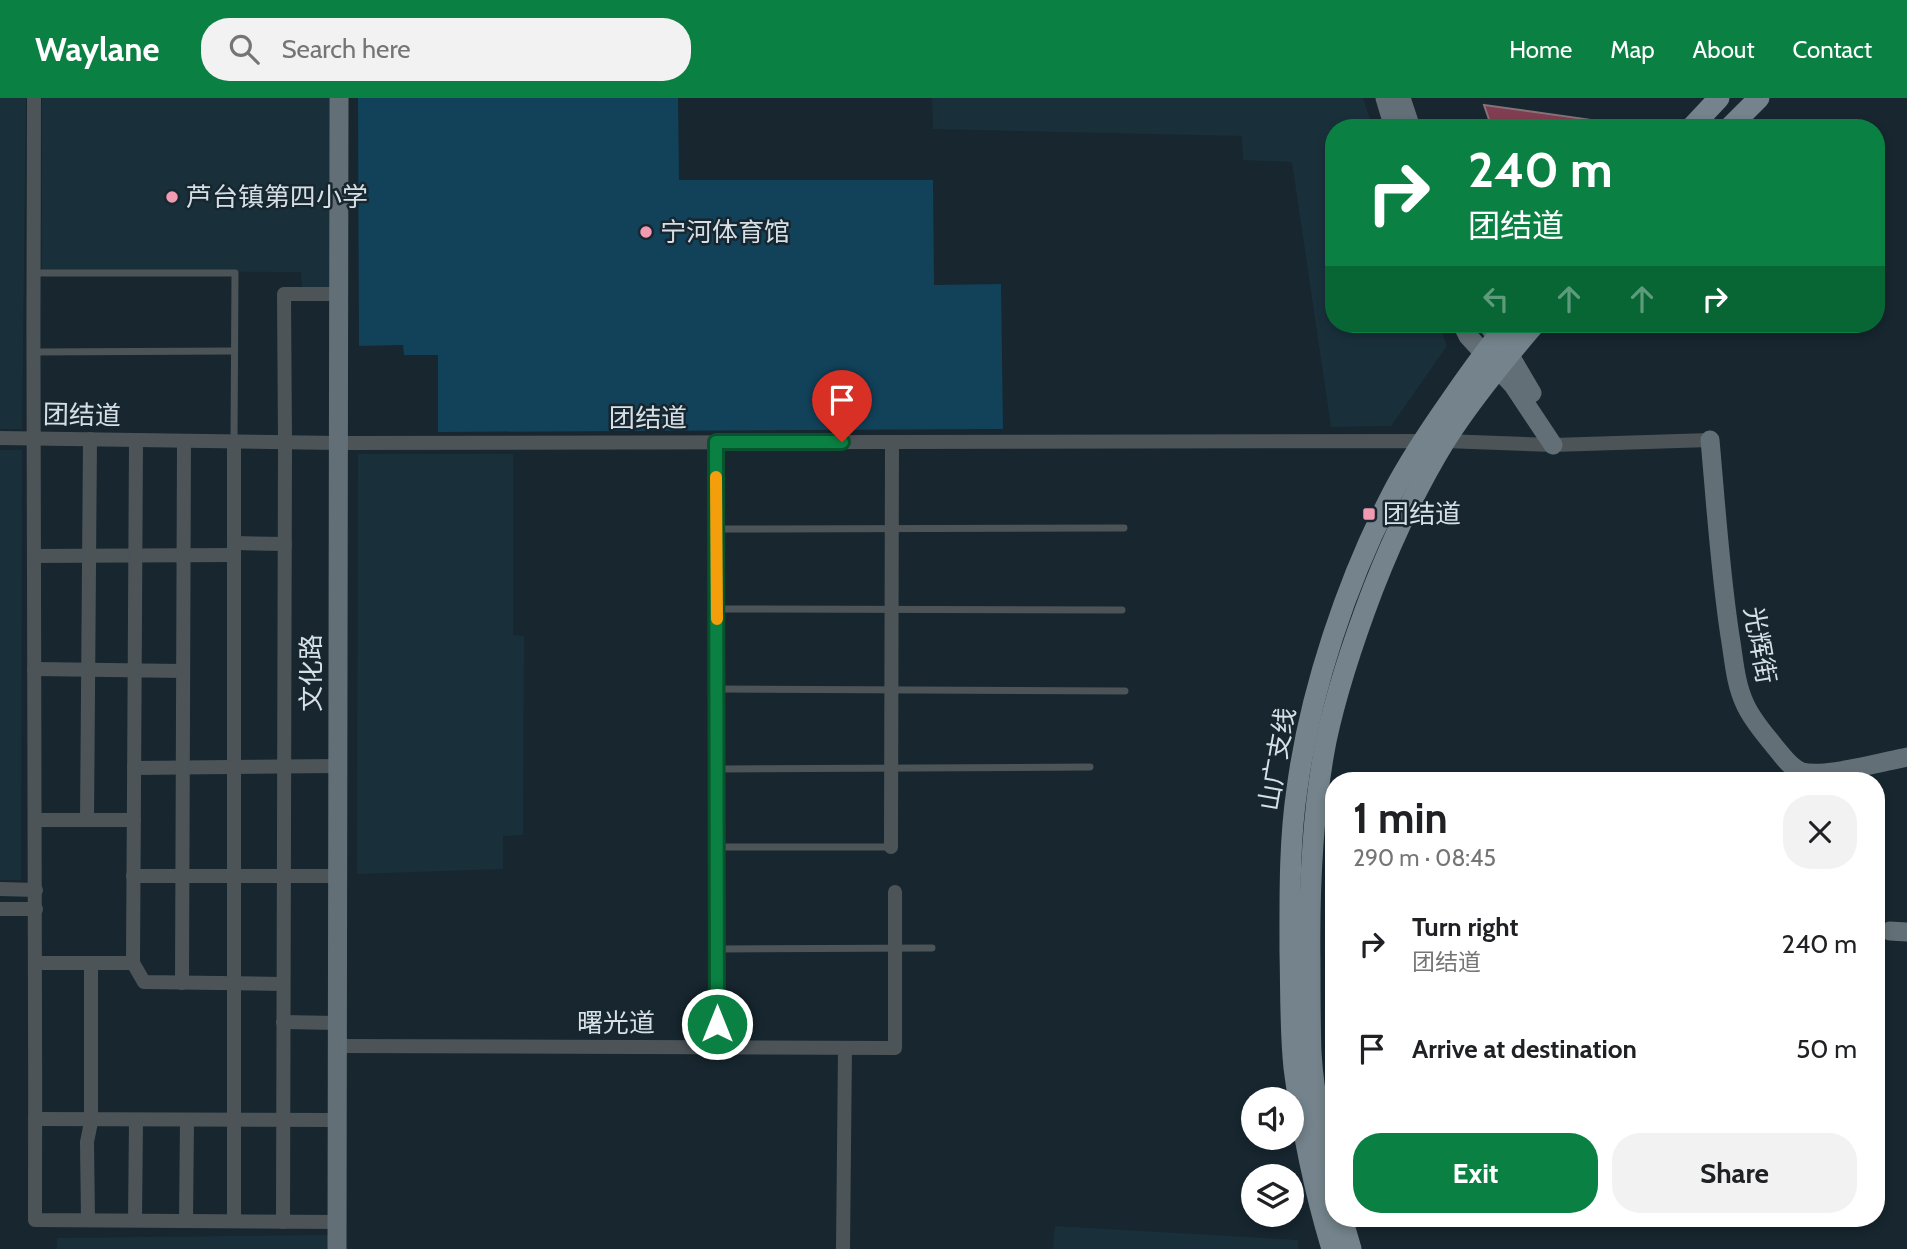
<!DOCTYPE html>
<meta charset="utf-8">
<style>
:root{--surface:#fff;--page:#f2f2f2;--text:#202124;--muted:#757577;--accent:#0b8043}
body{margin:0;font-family:Cabin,"Noto Sans SC",sans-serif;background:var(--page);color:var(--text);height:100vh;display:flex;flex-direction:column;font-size:26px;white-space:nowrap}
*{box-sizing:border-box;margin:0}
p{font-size:23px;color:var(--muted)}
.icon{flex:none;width:38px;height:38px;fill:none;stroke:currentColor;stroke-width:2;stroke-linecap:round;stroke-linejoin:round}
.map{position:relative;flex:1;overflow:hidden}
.side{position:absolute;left:1325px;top:674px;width:560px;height:455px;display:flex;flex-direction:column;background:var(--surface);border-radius:28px;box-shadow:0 4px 10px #0003}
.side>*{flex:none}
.hud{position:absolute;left:1325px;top:21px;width:560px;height:214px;border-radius:28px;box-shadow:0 4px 10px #0003;background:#0b8043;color:#fff;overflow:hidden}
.tools{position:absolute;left:1241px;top:989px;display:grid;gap:14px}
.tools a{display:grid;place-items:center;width:63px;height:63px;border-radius:50%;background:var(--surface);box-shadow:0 4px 10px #0003;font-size:35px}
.pin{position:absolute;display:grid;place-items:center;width:60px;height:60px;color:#fff;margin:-72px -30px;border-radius:50% 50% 50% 0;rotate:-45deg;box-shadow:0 0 7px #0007}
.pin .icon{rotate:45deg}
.me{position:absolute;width:77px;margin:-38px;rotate:0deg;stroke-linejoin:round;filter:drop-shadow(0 0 5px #0008)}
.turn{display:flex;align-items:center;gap:24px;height:147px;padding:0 28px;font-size:32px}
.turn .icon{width:91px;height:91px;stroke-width:2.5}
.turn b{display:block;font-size:49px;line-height:60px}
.lanes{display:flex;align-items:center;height:66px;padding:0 28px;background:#0003;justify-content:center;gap:35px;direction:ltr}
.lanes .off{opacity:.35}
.round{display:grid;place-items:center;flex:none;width:74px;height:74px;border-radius:28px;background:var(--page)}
.summary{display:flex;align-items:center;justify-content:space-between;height:119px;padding:0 28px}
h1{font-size:42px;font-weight:700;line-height:52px}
.primary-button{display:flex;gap:14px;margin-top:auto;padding:14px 28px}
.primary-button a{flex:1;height:80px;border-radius:28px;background:var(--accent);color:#fff;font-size:28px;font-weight:700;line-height:80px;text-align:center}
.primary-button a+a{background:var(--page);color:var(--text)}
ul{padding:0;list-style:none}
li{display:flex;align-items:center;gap:21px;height:105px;padding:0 28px}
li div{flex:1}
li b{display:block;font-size:26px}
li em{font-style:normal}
header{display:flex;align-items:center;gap:42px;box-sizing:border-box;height:98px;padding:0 35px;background:var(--accent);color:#fff}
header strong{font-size:33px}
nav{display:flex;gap:38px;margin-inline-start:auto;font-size:24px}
.search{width:490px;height:63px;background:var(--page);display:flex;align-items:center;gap:18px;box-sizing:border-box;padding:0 24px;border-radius:28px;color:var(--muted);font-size:26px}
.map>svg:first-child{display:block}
.built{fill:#19303b}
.green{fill:#11425a}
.building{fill:#813e53;stroke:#877277;stroke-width:2}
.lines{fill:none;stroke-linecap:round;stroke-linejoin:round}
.lane{stroke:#4c5458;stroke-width:7}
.street{stroke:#4c5458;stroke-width:14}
.secondary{stroke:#636f76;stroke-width:19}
.primary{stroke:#74838c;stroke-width:21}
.route-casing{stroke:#07532c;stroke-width:18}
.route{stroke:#0b8043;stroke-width:12}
.slow{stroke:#f59e0b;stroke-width:12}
.poi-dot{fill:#f19ab2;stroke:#17262f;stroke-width:2.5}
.labels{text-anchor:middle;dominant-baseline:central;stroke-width:5;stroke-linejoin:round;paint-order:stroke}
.poi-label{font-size:26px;fill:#d5dfe5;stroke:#17262f;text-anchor:start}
.street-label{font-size:26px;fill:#d5dfe5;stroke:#17262f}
</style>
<header>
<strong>Waylane</strong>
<div class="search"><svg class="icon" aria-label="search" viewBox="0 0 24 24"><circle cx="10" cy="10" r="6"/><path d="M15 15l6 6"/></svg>Search here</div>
<nav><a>Home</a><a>Map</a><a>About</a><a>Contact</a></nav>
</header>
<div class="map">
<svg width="1907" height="1151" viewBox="0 0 1907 1151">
<rect width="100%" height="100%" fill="#17262f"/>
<g class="built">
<polygon points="0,0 26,0 22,331 0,331"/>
<polygon points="42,0 329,0 329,189 302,189 301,174 42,173"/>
<polygon points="932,0 1363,0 1373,30 1334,30 1334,226 1439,226 1447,248 1391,328 1331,329 1292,64 1243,62 1242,38 933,31"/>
<polygon points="0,352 22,352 21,782 0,782"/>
<polygon points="358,356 513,356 513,537 524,538 523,737 503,738 503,771 357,776"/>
<polygon points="1055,1128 1298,1142 1298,1151 1053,1151"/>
<polygon points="328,1137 328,1151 57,1151 57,1140"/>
</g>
<polygon class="green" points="358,0 678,0 679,82 933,82 934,187 1001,186 1003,331 438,334 438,257 404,257 403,247 359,248"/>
<polygon class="building" points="1484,7 1592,22 1592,30 1492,30"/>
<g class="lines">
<g class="lane">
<polyline points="34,175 235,175 234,344"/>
<polyline points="33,254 234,253"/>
<polyline points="716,431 1124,430"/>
<polyline points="717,511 1122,512"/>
<polyline points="717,591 1125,593"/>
<polyline points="717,671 1090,669"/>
<polyline points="717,749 891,749"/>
<polyline points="717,851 932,850"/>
</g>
<g class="street">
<path d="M34 0C32 374 36 748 35 1122L337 1124"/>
<polyline points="0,340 338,345 1445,343 1553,347 1710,342"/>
<polyline points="234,344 234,1123"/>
<polyline points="716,344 717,950"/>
<polyline points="234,445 285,446"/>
<polyline points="34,458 234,457"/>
<polyline points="34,571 183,573"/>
<polyline points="134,670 337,668"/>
<polyline points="35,722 134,722"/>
<polyline points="87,722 90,341"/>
<polyline points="891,749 892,344"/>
<polyline points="133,778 337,778"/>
<polyline points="0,791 36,792"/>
<polyline points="0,811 36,811"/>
<polyline points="36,865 133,865 136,342"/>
<polyline points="133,865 144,884 283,886"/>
<polyline points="182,885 184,343"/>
<polyline points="283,924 337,925"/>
<polyline points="337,948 895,950 895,794"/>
<polyline points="35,1021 337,1022"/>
<polyline points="88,1122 87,1044 91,1024 91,865"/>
<polyline points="135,1122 136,1022"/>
<polyline points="186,1123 187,1022"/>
<polyline points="283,1124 285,344 284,196 338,196"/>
<polyline points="843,1151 845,950"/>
</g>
<g class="secondary">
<polyline points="1385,0 1394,30"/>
<polyline points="1401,0 1411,30"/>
<polyline points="1462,226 1468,238 1513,287 1553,347"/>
<polyline points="1487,226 1509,256 1532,295"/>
<path d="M1710 342C1716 408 1720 473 1730 538 1734 561 1735 585 1745 606 1752 622 1764 635 1775 649 1783 658 1790 670 1802 674 1824 680 1882 664 1907 659"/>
<polyline points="1890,833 1907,834"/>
<polyline points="337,1151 339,0"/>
</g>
<g class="primary">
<polyline points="1691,30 1719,0"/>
<polyline points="1729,30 1759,0"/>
<path d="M1334 1091C1324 1046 1314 1001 1311 955 1310 925 1310 895 1310 865 1309 791 1312 715 1326 643 1337 591 1354 541 1373 491 1393 440 1416 390 1445 343 1471 302 1503 263 1535 226"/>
<polyline points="1342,1120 1351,1151"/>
<path d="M1332 1151C1314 1092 1302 1032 1294 970 1290 932 1291 893 1290 854 1290 800 1289 745 1297 691 1310 593 1347 483 1392 396 1409 363 1430 332 1451 302 1469 276 1487 250 1508 226"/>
</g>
</g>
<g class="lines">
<g class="route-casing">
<polyline id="route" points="717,926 716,344 842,344"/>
</g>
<use href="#route" class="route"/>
<polyline class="slow" points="716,379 717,521"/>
</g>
<g class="poi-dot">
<circle cx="172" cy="99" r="7"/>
<circle cx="646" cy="134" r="7"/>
<rect x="1362" y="409" width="14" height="14" rx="3.5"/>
</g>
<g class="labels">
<g class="poi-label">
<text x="186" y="99">芦台镇第四小学</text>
<text x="660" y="134">宁河体育馆</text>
<text x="1383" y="416">团结道</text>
</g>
<g class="street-label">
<text transform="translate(82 317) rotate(1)">团结道</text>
<text x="648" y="320">团结道</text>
<text transform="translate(1760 547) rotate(80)">光辉街</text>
<text transform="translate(311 575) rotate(-90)">文化路</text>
<text transform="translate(1277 661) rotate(-80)">山广支线</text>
<text x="616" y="925">曙光道</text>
</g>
</g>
</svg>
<div class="tools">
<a><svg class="icon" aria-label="sound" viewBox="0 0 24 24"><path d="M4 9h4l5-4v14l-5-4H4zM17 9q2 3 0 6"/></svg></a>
<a><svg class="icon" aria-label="layers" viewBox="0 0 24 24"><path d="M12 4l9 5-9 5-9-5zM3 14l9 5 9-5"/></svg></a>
</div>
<div class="pin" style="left:842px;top:344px;background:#d93025"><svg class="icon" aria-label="arrive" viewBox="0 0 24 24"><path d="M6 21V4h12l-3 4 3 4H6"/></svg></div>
<svg class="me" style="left:717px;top:926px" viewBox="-20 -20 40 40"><circle r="17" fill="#0b8043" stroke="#fff" stroke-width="3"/><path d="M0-11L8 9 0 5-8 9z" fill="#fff"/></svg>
<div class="hud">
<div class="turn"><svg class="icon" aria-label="right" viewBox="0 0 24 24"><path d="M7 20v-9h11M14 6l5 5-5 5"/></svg><div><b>240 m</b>团结道</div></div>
<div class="lanes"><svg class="icon off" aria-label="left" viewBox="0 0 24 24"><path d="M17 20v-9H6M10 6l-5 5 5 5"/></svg><svg class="icon off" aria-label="ahead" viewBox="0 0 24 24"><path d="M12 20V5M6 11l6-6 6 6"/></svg><svg class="icon off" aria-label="ahead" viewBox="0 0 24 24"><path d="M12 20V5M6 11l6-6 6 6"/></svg><svg class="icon" aria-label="right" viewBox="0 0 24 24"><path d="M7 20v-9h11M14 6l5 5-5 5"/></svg></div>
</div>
<section class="side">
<div class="summary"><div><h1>1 min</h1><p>290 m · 08:45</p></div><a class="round"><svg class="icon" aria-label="close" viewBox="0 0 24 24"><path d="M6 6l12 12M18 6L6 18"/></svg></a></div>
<ul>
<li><svg class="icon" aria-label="right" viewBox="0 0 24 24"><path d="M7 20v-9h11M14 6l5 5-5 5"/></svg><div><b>Turn right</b><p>团结道</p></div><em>240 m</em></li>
<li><svg class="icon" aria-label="arrive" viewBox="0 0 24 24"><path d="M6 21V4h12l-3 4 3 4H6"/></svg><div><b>Arrive at destination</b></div><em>50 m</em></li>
</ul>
<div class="primary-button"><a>Exit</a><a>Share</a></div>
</section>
</div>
